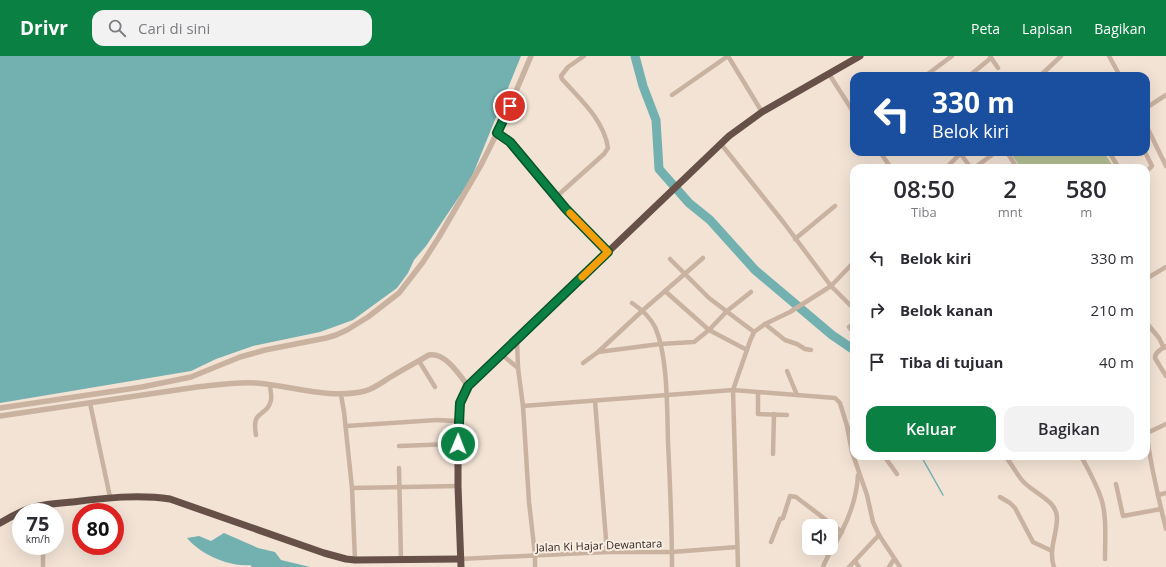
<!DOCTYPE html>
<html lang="id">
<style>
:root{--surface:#fff;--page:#f2f2f3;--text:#2b2b33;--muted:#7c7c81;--accent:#0b8043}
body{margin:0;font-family:"Open Sans",sans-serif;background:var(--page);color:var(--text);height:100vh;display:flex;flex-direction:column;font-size:15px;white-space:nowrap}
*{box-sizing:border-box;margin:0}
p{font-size:13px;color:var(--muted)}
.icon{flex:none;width:22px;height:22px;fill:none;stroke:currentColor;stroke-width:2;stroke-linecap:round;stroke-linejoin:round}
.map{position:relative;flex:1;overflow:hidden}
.side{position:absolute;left:850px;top:108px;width:300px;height:296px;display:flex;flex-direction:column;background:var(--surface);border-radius:12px;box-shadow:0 4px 16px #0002}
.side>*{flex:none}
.top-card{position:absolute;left:850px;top:16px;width:300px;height:84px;border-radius:12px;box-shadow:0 4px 16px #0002;background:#1a4fa0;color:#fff;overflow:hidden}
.controls{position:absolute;left:802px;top:463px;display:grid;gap:8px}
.controls a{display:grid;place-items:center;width:36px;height:36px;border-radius:8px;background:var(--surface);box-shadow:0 4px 16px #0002;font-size:20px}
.speed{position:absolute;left:12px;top:447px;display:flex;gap:8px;font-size:20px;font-weight:700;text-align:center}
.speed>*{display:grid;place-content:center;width:52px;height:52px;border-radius:50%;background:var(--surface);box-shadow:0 4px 16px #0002;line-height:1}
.speed small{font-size:10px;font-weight:400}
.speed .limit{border:6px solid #d22;background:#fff;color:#111}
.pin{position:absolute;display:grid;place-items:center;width:34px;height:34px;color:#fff;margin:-17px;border:2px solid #fff;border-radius:50%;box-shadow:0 1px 4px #0007}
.me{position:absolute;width:44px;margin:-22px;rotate:1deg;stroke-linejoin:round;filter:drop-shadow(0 0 3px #0008)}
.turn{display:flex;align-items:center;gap:14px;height:84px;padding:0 16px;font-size:18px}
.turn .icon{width:52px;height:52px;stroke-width:2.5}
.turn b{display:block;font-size:28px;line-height:34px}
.eta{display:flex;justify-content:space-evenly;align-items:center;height:68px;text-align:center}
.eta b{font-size:24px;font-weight:600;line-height:28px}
.cta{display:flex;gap:8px;margin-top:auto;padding:8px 16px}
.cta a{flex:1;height:46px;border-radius:12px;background:var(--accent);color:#fff;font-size:16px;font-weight:600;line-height:46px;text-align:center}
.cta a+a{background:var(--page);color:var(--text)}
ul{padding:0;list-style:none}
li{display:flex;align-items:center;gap:12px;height:52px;padding:0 16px}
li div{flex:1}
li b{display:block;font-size:15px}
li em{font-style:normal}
header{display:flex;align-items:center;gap:24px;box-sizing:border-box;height:56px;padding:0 20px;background:var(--accent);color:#fff}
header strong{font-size:19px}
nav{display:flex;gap:22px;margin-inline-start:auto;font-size:14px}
.search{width:280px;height:36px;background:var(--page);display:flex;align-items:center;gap:10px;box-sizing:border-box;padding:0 14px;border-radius:12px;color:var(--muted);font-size:15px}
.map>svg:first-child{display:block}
.green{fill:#b4c195}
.water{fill:#73b0b0}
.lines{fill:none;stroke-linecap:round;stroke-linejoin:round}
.stream{stroke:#73b0b0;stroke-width:1.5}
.river{stroke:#73b0b0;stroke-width:9}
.minor{stroke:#cab2a1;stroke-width:4.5}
.tertiary{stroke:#cab2a1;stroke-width:5.5}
.trunk{stroke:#665048;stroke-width:7}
.route-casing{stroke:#07532c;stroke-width:10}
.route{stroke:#0b8043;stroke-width:7}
.slow{stroke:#f59e0b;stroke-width:7}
.labels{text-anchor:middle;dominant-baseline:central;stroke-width:4;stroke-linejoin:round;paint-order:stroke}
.street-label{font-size:11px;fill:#332824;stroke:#faede1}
</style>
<header>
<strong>Drivr</strong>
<div class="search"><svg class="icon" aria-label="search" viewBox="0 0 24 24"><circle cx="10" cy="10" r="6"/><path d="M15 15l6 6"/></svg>Cari di sini</div>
<nav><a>Peta</a><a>Lapisan</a><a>Bagikan</a></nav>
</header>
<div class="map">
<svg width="1166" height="511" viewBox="0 0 1166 511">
<rect width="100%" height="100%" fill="#f2e3d5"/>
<polygon class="green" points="1010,96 1104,96 1114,112 1021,112"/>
<g class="water">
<polygon points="0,0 521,0 471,123 426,190 414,204 408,217 397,232 353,264 320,276 253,290 216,303 191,315 0,347"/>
<path d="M224 477 258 492 275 496 281 504 310 511H252L250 509C229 511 200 498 187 482L199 480 211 485Z"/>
</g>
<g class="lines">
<polyline class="stream" points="921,400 943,439"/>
<polyline class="river" points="635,0 643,30 656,64 659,113 689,147 710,164 755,214 832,279 854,294"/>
<g class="minor">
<path d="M584 0 568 11 561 20 562 23C580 43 604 64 608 92L604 98 556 141 608 196"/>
<polyline points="728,0 762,56"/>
<polyline points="990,0 998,12"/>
<polyline points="1109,0 1120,20"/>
<polyline points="829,18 854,57"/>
<polyline points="925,20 952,0"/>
<polyline points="969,20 991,2"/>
<polyline points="1040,20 1061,0"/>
<polyline points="672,39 728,0"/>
<polyline points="1146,52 1166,39"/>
<polyline points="1146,69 1166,110"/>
<polyline points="497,77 510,86 556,141"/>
<polyline points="721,88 784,167 831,230 854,253"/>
<polyline points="880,96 891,112"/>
<polyline points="1007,96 1017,112"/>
<polyline points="1109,96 1117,109 1115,112"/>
<polyline points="1145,96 1152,110 1146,116"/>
<polyline points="960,97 971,112"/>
<polyline points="946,112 962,96"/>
<polyline points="974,112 996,96"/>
<polyline points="795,183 835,150"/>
<polyline points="670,203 709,242 754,276"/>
<polyline points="1146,223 1166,211"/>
<polyline points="665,235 709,274 747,294"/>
<path d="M632 247C641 253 650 261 655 271 668 300 667 353 668 386 670 427 672 469 672 511"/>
<polyline points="1146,266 1159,282 1164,292"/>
<polyline points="854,267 849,271 854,277"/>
<polyline points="765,268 785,284 797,288 805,293 811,294"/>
<polyline points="517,284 518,312 523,350 529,446 535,499 535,511"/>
<path d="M1166 290C1161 293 1155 296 1155 302L1166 320"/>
<polyline points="598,296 642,255 703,202"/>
<polyline points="501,298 518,312"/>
<polyline points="419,305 435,331"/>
<polyline points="583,307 598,296 660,288 694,286 709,274 727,255 751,236"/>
<polyline points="787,315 797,339"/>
<polyline points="758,336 758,358 787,359"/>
<polyline points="341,339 344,356 352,432 355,504"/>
<path d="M1146 340C1150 354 1146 372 1148 387 1152 416 1159 444 1166 473"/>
<polyline points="595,345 607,496"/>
<polyline points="90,347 110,441"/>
<polyline points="523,350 733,334 835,342 840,347 847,370 852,396 867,439 873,466 879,479 900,511"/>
<polyline points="346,370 437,364 458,365"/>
<polyline points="848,373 854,370"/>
<polyline points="1147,377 1166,368"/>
<path d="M256 379C251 352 267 362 271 344 272 340 270 333 270 329"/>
<polyline points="399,390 452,388 458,390"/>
<polyline points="773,398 774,358"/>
<polyline points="884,400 897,418"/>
<path d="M1005 400C1011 407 1015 415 1021 423 1030 436 1057 443 1057 462 1057 479 1048 494 1054 511"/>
<path d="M1081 400C1088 413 1096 427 1101 442 1107 459 1105 485 1105 503"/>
<polyline points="399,412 401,504"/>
<polyline points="1116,428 1123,460 1161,453"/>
<polyline points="352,432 458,430"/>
<polyline points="1158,439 1166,437"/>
<polyline points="1000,441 1010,447 1015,452 1033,486 1052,495"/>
<polyline points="46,456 48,448"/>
<polyline points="771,486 780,463 783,462 790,440 796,441 842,476"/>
<polyline points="43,490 43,511"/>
<polyline points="460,503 607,496 672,496 737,491"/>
<polyline points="855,505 859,511"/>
<polyline points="738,511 733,334 750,285 754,276 765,268 790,256 831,230 854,206"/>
<path d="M823 511C828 498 836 487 842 475 851 457 857 439 858 419"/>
<polyline points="849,511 879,479"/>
<polyline points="889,511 894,503"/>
</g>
<g class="tertiary">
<polyline points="0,352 142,331 191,321 240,301 265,294 326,282 336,279 347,274 368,261 399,237 423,206 439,181 481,109 505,61 531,0"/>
<path d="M0 360 197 331C216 329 236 326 255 327 290 329 330 344 365 335 373 333 381 327 389 322 402 314 415 307 429 299 445 296 459 318 468 330"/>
</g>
<g class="trunk">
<path d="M0 467C10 461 20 456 30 452 44 448 59 447 73 446 104 442 138 438 170 443L324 497 346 503 355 504 460 503"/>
<polyline points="461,511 458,430 458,365 460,347 462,340 468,330 729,80 762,56 860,0"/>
</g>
</g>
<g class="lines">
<g class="route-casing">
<polyline id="route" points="458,388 460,347 468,330 608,196 566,153 510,86 497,77 510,50"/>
</g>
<use href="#route" class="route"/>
<polyline class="slow" points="570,157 608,196 582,221"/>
</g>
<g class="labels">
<g class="street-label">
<text transform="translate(599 489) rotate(-2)">Jalan Ki Hajar Dewantara</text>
</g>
</g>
</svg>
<div class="controls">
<a><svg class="icon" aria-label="sound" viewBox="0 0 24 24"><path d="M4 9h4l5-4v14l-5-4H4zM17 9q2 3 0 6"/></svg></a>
</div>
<div class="speed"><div>75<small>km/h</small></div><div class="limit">80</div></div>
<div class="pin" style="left:510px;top:50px;background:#d93025"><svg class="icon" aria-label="arrive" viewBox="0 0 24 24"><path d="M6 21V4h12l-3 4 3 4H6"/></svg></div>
<svg class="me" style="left:458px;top:388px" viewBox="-20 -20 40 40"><circle r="17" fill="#0b8043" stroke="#fff" stroke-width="3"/><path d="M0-11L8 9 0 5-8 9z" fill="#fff"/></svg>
<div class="top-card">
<div class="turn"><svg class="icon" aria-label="left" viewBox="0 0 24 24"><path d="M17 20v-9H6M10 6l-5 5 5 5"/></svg><div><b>330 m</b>Belok kiri</div></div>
</div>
<section class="side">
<div class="eta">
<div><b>08:50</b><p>Tiba</p></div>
<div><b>2</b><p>mnt</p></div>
<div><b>580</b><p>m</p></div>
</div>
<ul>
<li><svg class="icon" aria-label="left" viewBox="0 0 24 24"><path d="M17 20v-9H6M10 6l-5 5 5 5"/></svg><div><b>Belok kiri</b></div><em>330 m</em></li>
<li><svg class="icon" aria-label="right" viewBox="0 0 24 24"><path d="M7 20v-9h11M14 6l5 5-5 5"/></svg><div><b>Belok kanan</b></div><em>210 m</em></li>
<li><svg class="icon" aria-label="arrive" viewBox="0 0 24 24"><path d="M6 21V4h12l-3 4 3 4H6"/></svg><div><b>Tiba di tujuan</b></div><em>40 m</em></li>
</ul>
<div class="cta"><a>Keluar</a><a>Bagikan</a></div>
</section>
</div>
